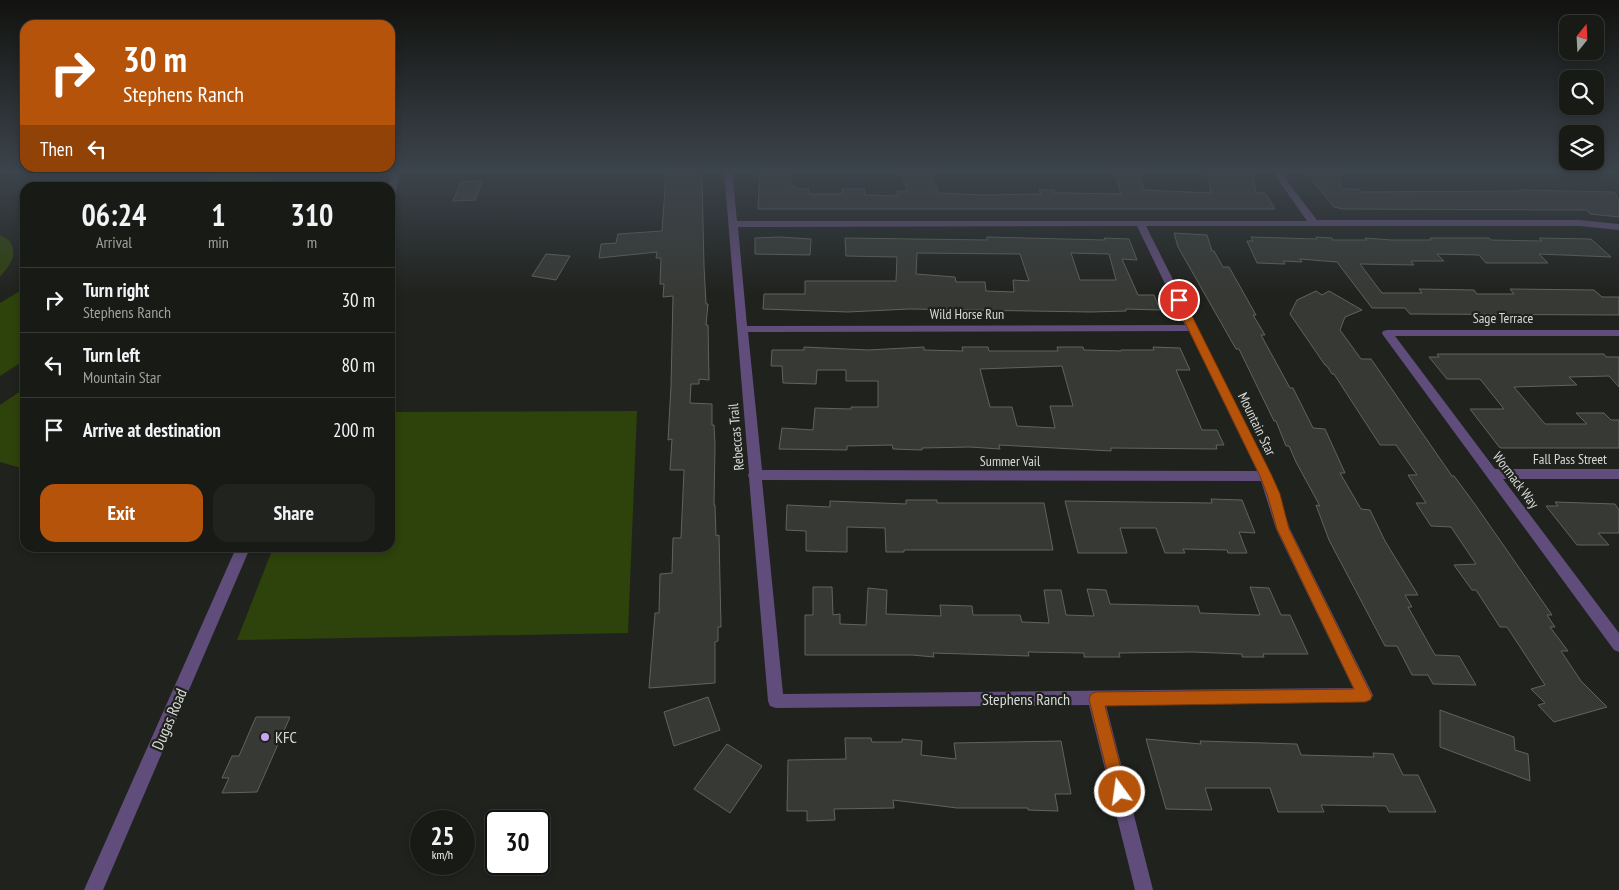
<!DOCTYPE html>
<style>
:root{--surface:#181a16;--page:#21231f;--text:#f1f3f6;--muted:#9fa1a1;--line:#363835;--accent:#b45309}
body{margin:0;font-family:"PT Sans Narrow",sans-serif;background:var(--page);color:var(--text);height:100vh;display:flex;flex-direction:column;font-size:19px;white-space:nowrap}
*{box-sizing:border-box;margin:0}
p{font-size:16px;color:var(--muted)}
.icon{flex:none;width:28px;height:28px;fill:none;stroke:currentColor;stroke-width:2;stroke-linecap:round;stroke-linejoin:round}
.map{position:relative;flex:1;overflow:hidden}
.panel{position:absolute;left:20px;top:182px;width:375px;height:370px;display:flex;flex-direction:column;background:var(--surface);border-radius:15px;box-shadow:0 2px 8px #0003,0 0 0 1px var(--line)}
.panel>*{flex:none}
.guide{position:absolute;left:20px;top:20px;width:375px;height:152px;border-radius:15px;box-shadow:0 2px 8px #0003,0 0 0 1px var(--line);background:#b45309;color:#fff;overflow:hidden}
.needle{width:32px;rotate:18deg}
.tools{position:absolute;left:1559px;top:15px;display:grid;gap:10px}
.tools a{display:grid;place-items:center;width:45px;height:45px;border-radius:10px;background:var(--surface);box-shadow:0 2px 8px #0003,0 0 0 1px var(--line);font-size:25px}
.speed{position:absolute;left:410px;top:810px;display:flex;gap:10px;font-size:25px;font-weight:700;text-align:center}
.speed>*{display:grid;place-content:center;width:65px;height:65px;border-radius:50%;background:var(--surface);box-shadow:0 2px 8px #0003,0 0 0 1px var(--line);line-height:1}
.speed small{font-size:12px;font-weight:400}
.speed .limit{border:2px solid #111;border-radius:8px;background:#fff;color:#111}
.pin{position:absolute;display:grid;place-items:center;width:42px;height:42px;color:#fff;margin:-21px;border:2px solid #fff;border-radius:50%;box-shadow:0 1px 5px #0007}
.me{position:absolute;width:55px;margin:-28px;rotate:346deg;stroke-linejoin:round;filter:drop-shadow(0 0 4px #0008)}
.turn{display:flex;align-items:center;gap:18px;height:105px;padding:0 20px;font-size:22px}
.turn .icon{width:65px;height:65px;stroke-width:2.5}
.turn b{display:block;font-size:35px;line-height:42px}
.then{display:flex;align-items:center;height:48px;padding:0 20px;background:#0003;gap:10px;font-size:19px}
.eta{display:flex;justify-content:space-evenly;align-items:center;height:85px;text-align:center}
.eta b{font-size:30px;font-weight:600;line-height:35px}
.action{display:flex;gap:10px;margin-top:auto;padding:10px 20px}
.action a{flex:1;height:58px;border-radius:15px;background:var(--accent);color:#fff;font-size:20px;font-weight:600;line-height:58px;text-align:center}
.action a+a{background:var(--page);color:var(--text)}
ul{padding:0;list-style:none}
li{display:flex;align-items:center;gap:15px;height:65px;padding:0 20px;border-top:1px solid var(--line)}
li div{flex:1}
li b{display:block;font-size:19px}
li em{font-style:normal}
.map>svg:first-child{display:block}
.green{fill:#2e420b}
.building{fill:#373935;stroke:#61635e;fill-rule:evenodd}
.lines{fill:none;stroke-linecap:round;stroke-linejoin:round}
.minor{fill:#614d7b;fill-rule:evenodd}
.tertiary{fill:#614d7b;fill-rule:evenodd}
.route{fill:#b45309;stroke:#753606}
.poi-dot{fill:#c6a6f0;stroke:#20221e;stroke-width:2}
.labels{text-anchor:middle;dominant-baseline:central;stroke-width:4.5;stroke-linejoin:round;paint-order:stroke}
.street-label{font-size:14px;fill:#d8dad7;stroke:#20221e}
.near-street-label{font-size:16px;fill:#d8dad7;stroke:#20221e}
.near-poi-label{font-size:16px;fill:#d8dad7;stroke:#20221e;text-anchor:start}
</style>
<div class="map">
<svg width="1619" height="890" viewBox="0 0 1619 890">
<rect width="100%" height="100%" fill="#20221e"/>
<g class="green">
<path d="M223 171C243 171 264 173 279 187H200L209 181 207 179Z"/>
<path d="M0 235 9 240C19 256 10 264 0 277Z"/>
<polygon points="25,288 25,360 0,376 0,303"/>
<polygon points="25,388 25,469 0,462 0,405"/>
<polygon points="637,411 628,633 237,640 273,548 390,548 390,412"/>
</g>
<g class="building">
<polygon points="760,171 789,171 791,186 795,186 795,189 809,189 809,194 842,194 842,189 864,189 865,195 898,196 897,191 908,191 900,171 929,171 939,193 983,195 1041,194 1039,190 1054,190 1055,193 1064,193 1121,194 1114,171 1137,171 1144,190 1211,193 1207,171 1252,171 1256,193 1265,193 1275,209 758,209"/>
<polygon points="1305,171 1338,171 1341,189 1359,189 1361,192 1521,191 1520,190 1614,192 1619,200 1619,217 1590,214 1587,210 1343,209 1334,207"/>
<polygon points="696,172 696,177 702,177 704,266 706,304 708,304 706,325 708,325 709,380 699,379 699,384 691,384 690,403 712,404 712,425 714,425 715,444 714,505 715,505 716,536 719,535 721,627 718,627 718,641 715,642 715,683 649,688 655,613 659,613 660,574 672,573 673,538 681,538 684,470 670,470 672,439 668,440 671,386 673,296 663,297 664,284 660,284 661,258 656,258 657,252 599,258 601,244 616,243 618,234 662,231 666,174"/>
<polygon points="482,181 475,200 453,201 461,182"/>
<polygon points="1174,233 1207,235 1212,251 1214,251 1223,267 1229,267 1256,315 1253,315 1265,335 1261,335 1290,388 1293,388 1313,428 1325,429 1345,473 1340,473 1361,509 1370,510 1385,541 1418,595 1405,595 1412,607 1408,607 1435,655 1459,656 1476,685 1433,684 1428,675 1412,675 1397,646 1385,646 1329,540 1316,505 1320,506 1296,462 1289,446 1286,446 1276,421 1274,421 1239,349 1236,349 1178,247"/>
<polygon points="780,237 811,239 810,255 755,254 755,238"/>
<path d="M987 237 1105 240 1104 238 1129 239 1137 260 1122 259 1138 295H1154L1160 310 1126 309V311L1091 312 909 309 848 312 763 309 764 294H805V281H896L897 257 846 256 845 238 987 240ZM917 253 1020 254 1029 281 1013 280 1014 292 986 291 985 282H956L955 277 916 274ZM1071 253 1109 254 1116 280H1080Z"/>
<polygon points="1251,237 1317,239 1316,237 1332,238 1333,240 1367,240 1365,238 1392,240 1431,240 1430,238 1489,238 1491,240 1542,241 1539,238 1591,239 1611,257 1539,254 1548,263 1486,263 1479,255 1437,254 1444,261 1411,261 1414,265 1360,264 1382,293 1422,293 1419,289 1474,290 1477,294 1514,294 1510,289 1594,290 1602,297 1619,297 1619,315 1410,314 1405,308 1372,308 1337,262 1300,259 1302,262 1283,261 1285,264 1257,263 1247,241 1253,241"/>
<polygon points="546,254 570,256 556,280 532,276"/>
<polygon points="1316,291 1322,295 1329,291 1362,310 1345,317 1340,330 1361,359 1371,359 1452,476 1454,476 1474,503 1552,615 1547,615 1555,627 1550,627 1568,651 1561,651 1581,681 1607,707 1554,722 1538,705 1545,703 1531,689 1545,685 1507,627 1500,627 1476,590 1472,590 1454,565 1476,564 1451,527 1431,526 1416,503 1426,503 1408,475 1417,475 1396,445 1380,445 1334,374 1332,374 1327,366 1325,365 1290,314 1297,300"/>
<path d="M804 347 868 350 924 347V350L963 351 962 347H988L989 351H1058L1057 347H1083L1084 350 1121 351V350H1154L1153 347 1180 348 1190 370H1176L1202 430H1217L1224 445H1216L1217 449 1111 448V451L999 445 1000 449 970 447 922 448V450L893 449 892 445 847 446V450L779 449 782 428 813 430 815 408 851 409V407H878V381H846V370H817L816 384 783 383 782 366H771L772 350H804ZM1062 366 1073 406H1050L1055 428 1017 426 1012 407H990L980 369Z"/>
<polygon points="1437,354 1604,354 1606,357 1619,357 1619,387 1609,376 1569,377 1577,385 1514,387 1545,424 1587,424 1576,413 1604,413 1611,420 1619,420 1619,448 1500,448 1470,409 1504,409 1480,379 1447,379 1429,357 1439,357"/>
<polygon points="1211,499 1242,500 1255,533 1239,532 1247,553 1228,553 1227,550 1183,549 1185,553 1165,553 1156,528 1120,528 1127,553 1078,553 1065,501 1212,503"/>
<polygon points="906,500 937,500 937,503 1044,503 1053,550 904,550 904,552 886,552 885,528 847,527 847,552 806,551 806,531 786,530 787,505 830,507 830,501 906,504"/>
<polygon points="1555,502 1615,504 1619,510 1619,533 1598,533 1609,545 1577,545 1546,506 1558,506"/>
<polygon points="813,587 832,587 833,615 840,614 840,624 866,625 868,588 887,590 886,614 941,616 940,605 972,606 973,615 1020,615 1022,622 1049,623 1044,590 1061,590 1066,615 1094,616 1087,589 1106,590 1110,604 1198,606 1200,613 1256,615 1260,615 1250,587 1269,588 1281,615 1290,615 1308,654 1263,654 1264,657 1242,657 1242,654 1193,652 1119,653 1120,657 1084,657 1084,653 1028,652 1029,656 933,653 934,657 912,655 805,655 805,615 813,615"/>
<polygon points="708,697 720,730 674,746 664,712"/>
<polygon points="1440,710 1514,737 1515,750 1528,754 1530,781 1440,747"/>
<polygon points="256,717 290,717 257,792 222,793 229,778 222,778 232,756 239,756"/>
<polygon points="845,738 871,738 872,742 902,742 902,739 922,741 921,755 956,759 954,743 1061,741 1071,794 1055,794 1058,811 1028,810 1028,808 957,808 893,800 894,808 834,809 835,820 807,821 807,811 787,811 788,760 846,759"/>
<polygon points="1146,739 1201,744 1200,741 1297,744 1301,755 1374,757 1373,753 1393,754 1403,775 1418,775 1436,812 1389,812 1386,806 1321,805 1324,812 1278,812 1270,788 1205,788 1212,810 1166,809"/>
<polygon points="727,744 762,766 730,813 694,789"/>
</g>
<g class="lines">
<g class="minor">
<path d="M724 171H732L737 221H1307L1279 181 1274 171H1282L1287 181 1317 220H1580L1619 224V230L1580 226H1146L1272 476 1290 529 1373 695 1371 700 1365 702 1106 705 1153 890H1135L1089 705 776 708 770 706 768 701 749 478 748 475 749 473ZM1137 226 1185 325 747 326 738 227ZM1189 331 1257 471 762 470 748 332ZM762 480 1261 481 1276 529 1353 688 783 694Z"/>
<polygon points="1387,330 1619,330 1619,336 1395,336 1495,469 1619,469 1619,479 1503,479 1619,633 1619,652 1614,650 1383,335 1382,333 1383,331"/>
</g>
<g class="tertiary">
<polygon points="392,171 400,171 395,199 390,202 390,188 388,188"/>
<polygon points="236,548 250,548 103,890 84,890"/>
</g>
</g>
<linearGradient id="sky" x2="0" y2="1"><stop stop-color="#121310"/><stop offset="0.58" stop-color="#3c444c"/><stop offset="1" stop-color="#3c444c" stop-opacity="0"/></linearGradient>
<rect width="1619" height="295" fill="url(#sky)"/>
<polygon class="route" points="1176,298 1179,298 1184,300 1272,476 1280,494 1289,529 1372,696 1370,700 1365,702 1105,706 1127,792 1125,797 1120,800 1114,797 1112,792 1089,699 1091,694 1096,692 1354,689 1277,529 1267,494 1260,476 1174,300"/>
<circle class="poi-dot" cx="265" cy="737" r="5"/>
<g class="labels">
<g class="street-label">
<text x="967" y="314">Wild Horse Run</text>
<text x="1503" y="318">Sage Terrace</text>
<text transform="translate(1257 424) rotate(64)">Mountain Star</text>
<text transform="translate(736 437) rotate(-95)">Rebeccas Trail</text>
<text x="1570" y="459">Fall Pass Street</text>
<text x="1010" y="461">Summer Vail</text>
<text transform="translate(1516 480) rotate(53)">Wormack Way</text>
</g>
<g class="near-street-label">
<text x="1026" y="699">Stephens Ranch</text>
<text transform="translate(169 719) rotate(-67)">Dugas Road</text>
</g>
<g class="near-poi-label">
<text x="275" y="737">KFC</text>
</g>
</g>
</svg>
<div class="tools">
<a><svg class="needle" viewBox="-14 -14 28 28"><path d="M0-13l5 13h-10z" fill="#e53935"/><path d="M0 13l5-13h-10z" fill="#9fa1a1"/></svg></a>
<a><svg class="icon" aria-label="search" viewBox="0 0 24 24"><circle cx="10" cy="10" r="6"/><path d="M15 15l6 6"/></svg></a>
<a><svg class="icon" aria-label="layers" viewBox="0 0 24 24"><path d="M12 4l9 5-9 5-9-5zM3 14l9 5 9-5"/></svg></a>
</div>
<div class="speed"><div>25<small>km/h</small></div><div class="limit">30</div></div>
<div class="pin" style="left:1179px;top:300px;background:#d93025"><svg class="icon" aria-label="arrive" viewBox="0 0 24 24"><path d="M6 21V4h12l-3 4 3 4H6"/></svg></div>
<svg class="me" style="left:1120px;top:792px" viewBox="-20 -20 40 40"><circle r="17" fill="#b45309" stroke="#fff" stroke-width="3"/><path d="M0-11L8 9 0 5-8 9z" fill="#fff"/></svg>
<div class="guide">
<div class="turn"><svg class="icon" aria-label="right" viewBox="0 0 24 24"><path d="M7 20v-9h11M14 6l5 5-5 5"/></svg><div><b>30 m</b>Stephens Ranch</div></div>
<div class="then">Then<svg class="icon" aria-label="left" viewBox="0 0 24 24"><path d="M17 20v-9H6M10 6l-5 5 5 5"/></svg></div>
</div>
<section class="panel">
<div class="eta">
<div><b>06:24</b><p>Arrival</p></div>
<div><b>1</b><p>min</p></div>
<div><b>310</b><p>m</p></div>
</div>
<ul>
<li><svg class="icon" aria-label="right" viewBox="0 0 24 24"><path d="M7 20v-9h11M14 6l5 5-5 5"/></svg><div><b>Turn right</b><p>Stephens Ranch</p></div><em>30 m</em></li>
<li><svg class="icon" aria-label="left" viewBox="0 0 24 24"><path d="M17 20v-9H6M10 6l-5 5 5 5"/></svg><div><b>Turn left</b><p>Mountain Star</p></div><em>80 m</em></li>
<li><svg class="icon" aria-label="arrive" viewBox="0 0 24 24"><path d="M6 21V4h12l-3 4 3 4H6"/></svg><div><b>Arrive at destination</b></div><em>200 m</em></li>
</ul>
<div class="action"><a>Exit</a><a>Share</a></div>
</section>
</div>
